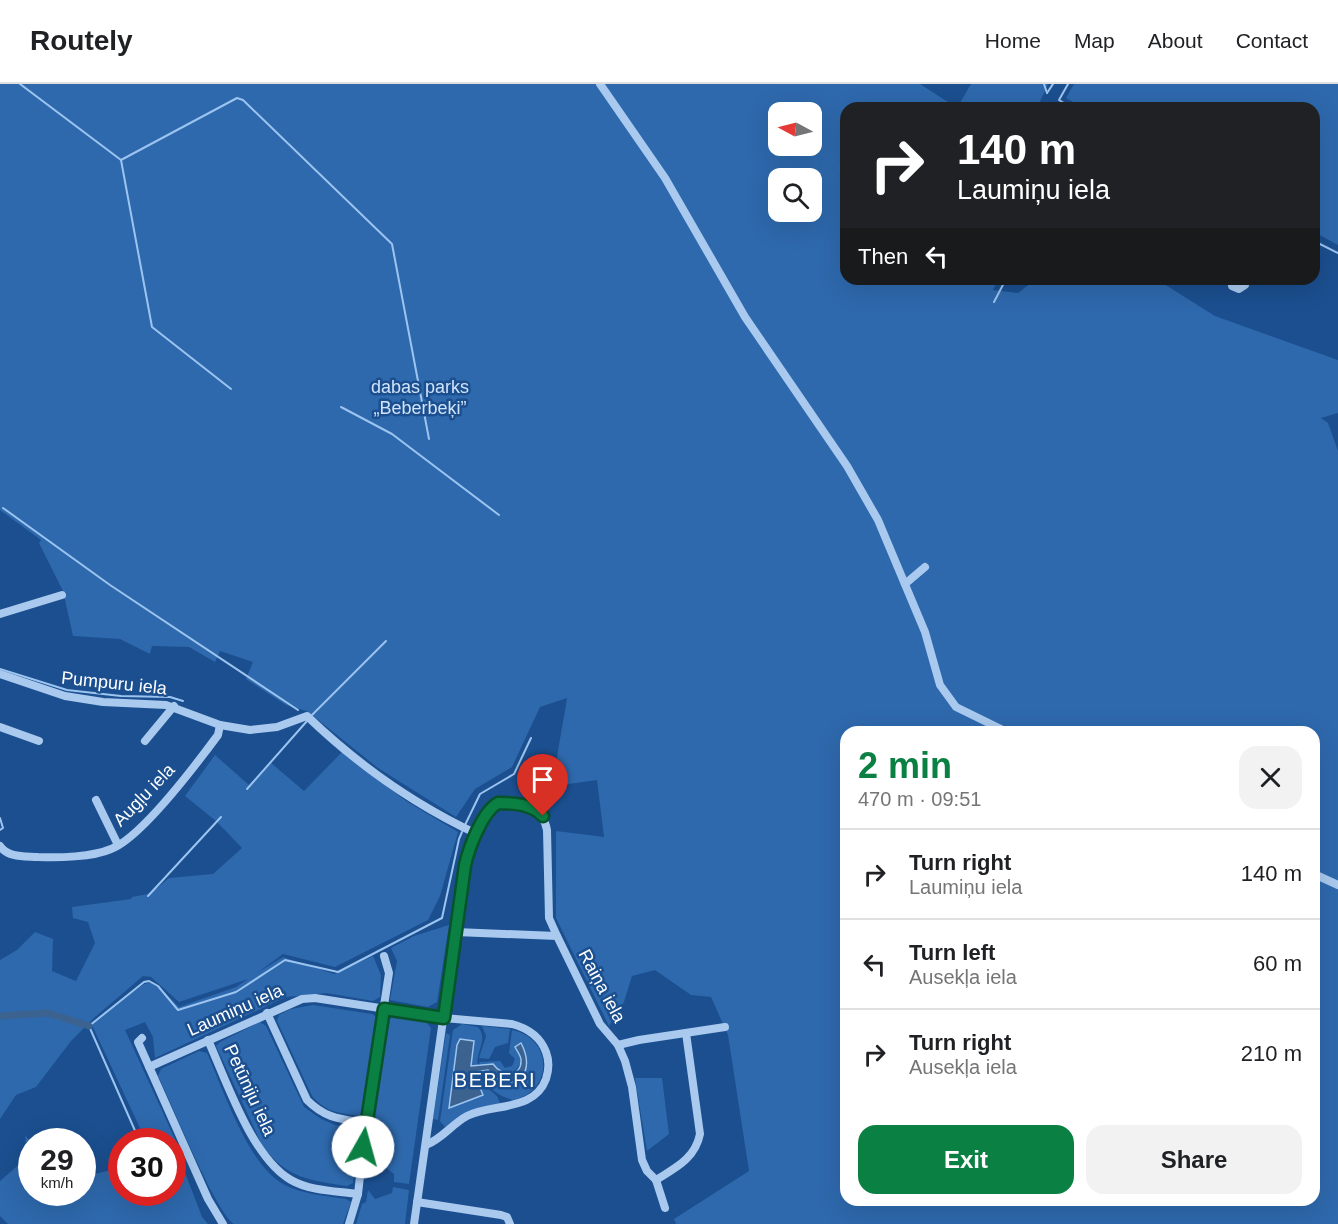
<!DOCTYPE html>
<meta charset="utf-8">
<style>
:root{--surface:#fff;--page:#f2f2f2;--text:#202124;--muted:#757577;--line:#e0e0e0;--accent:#0b8043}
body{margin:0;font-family:Arial,sans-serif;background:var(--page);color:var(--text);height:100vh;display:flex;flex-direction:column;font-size:22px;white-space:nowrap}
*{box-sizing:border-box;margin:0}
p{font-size:20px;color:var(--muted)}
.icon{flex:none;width:33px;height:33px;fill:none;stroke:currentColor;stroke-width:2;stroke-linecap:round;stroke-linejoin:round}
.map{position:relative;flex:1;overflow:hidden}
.details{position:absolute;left:840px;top:642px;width:480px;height:480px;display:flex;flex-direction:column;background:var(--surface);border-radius:18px;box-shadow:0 6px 24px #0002}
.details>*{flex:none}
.guide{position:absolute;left:840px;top:18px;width:480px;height:183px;border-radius:18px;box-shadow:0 6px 24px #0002;background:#202124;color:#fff;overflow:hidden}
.needle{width:39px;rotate:277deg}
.controls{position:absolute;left:768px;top:18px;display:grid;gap:12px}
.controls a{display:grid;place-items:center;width:54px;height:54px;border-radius:12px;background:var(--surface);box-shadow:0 6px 24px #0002;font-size:30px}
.speed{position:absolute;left:18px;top:1044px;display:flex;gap:12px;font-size:30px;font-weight:700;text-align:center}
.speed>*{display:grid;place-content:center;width:78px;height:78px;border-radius:50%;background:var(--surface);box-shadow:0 6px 24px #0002;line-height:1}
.speed small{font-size:15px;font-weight:400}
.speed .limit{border:9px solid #d22;background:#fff;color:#111}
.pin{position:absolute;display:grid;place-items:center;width:51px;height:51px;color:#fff;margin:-62px -26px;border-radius:50% 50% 50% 0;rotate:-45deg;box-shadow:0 0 6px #0007}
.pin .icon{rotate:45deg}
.me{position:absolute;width:66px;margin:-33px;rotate:7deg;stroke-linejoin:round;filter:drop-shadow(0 0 4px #0008)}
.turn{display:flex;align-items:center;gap:21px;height:126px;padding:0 18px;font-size:27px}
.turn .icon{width:78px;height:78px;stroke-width:2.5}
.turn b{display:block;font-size:42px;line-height:51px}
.then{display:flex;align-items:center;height:57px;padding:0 18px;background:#0003;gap:12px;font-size:22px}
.round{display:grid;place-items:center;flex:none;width:63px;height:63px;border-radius:18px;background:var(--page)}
.headline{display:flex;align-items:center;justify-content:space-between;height:102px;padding:0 18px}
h1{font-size:36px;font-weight:700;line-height:45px;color:var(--accent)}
.primary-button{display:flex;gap:12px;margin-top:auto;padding:12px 18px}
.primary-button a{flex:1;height:69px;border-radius:18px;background:var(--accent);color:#fff;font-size:24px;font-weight:700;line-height:69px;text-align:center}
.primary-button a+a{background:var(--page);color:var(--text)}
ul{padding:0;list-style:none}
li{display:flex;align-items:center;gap:18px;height:90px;padding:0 18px;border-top:2px solid var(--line)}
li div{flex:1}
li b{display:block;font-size:22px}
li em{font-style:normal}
header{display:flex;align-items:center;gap:36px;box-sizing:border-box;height:84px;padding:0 30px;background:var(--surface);border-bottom:2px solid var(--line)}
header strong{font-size:28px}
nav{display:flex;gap:33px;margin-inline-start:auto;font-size:21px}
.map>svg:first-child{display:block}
.green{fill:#2e69ad;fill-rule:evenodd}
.water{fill:#3c6290;stroke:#9cc4f0;stroke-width:1.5}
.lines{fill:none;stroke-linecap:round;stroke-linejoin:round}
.stream{stroke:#9cc4f0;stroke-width:2}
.canal{stroke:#3c6290;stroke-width:7}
.minor{stroke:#a9c9ee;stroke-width:8}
.route-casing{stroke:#07532c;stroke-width:15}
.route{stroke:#0b8043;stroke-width:10}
.labels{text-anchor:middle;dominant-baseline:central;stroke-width:5;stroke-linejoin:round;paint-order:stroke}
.park-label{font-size:18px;fill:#cfe3fa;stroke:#1b4f8f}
.street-label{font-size:18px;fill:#fff;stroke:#1b4f8f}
.neighbourhood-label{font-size:20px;letter-spacing:1.5px;fill:#fff;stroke:#1b4f8f}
</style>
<header>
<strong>Routely</strong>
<nav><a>Home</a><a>Map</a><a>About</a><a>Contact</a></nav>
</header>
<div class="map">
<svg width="1338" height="1140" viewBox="0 0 1338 1140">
<rect width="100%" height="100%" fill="#1b4f8f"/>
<g class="green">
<path d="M0 0H920L957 24 971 0H1048L1037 24H846V195H998L993 206 1018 209 1036 195H1156L1215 232 1338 276V329L1321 334 1328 339 1338 367V1140H676L674 1135 749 1087 728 951 711 913 691 911 655 886 632 892 624 918 609 942 556 834V747L604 753 597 696 555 702C555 672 563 643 567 614L540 623 512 683 475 705 456 733 378 684 307 627 286 621 246 595 253 578 220 567 215 578 189 563 152 562 150 570 120 555 73 552 63 507 39 459 41 456 0 426ZM778 28H812V62H778ZM778 94H812V128H778ZM846 648H1314V1116H846Z"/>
<polygon points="1074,0 1338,0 1338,161 1314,148 1314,24 1084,24 1066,14"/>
<polygon points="342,668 406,717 458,748 440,812 428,836 335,883 283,870 257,889 283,873 334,890 373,872 381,891 380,913 373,917 326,909 286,913 155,974 153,953 145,938 125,946 185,1077 181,1078 202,1133 208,1140 8,1140 0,1132 0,1097 23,1077 26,1061 25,1051 31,1058 32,1108 82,1108 83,1093 115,1085 121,1070 122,1108 172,1108 172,1058 146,1057 91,939 144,900 154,898 179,923 236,903 248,895 179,918 151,893 143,892 95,933 71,957 36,1003 16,1011 0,1035 0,876 17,866 35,848 53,855 52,887 76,897 95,859 88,838 73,834 72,823 131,815 132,813 148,810 155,803 157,804 169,794 213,790 242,764 216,737 185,712 215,671 249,701 271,679 304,707"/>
<polygon points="449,841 437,918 428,923 390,916 397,877 391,864 414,852"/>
<path d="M313 921 372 930 377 933 363 1028 359 1032C337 1028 327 1029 312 1012L277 937 279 931 291 925Z"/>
<polygon points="393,932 426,938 431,944 409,1100 394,1098 394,1090 380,1079 367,1084 388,937"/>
<path d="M260 938 266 942 304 1023 321 1035 335 1041 356 1044 359 1047 353 1099 347 1102C309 1096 287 1095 262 1061L216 962 220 958Z"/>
<path d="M462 940 478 943C489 956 475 967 478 982H471L457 961 474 988 479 987 485 1002 497 1012 500 1019 470 1026 445 1043 440 1037 453 946Z"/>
<polygon points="482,942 510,945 508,959 495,963 489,975 479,974 486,952"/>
<path d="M512 946C553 954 554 1007 513 1016 497 1012 486 1003 481 987L488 986 494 993 505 998 528 981 515 963 521 976C519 985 512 991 502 990L493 980 480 981 479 978 500 977 505 984 512 982 515 975 509 969Z"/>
<polygon points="446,949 450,951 438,1036 433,1035"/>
<path d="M199 967 207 969C224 1007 247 1079 283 1100 301 1110 326 1112 346 1115L351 1118 343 1140H234C216 1129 171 1018 158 992L161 985Z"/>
<polygon points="635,994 662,994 669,1050 647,1067"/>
<polygon points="393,1103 409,1106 405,1140 356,1140 362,1120 366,1118 368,1106 375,1115 392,1109"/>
</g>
<path class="water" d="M460 955 474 957 471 982 493 980C502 993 522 993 521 976 521 972 517 967 515 963L521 959C539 993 509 1013 488 986L474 988 483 1011 449 1024 457 961Z"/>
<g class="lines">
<g class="stream">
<polyline points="20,0 121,76 152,243 231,305"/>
<polyline points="1044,0 1047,9"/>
<polyline points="1068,0 1059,16 1072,24"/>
<polyline points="1047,9 1053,0"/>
<polyline points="121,76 237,14 243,16 392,160 429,355"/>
<polyline points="1314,157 1338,169"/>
<polyline points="994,218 1006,195"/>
<polyline points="341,323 392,350 499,431"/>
<polyline points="3,424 110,501 298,626"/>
<polyline points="0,585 67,606 121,612 170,613 183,617"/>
<polyline points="312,631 386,557"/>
<polyline points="247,705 307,637"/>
<polyline points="0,734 3,744 0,746"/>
<polyline points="465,741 480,710 514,690 531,654"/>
<polyline points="148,812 221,733"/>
<polyline points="140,1058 89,942 144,898 149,897 158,902 178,926 236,908 285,876 338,888 442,834 459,755 462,748"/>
</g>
<polyline class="canal" points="0,932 48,929 89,942"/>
<g class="minor">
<polyline points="600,0 665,94 745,233 847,382 878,436 925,548 940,601 956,623 1007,648"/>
<polyline points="1231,195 1232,202 1239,205 1245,201 1246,195"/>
<polyline points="905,500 925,483"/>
<polyline points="0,530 62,511"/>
<path d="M0 590 65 612 103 618 166 621 220 641 250 646 277 643 307 632C358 681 413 720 477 750"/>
<polyline points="0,643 39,657"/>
<polyline points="145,657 174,622"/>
<polyline points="96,716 118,761"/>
<path d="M0 762C8 774 25 772 38 773 58 774 93 773 111 765 141 754 198 678 218 651L220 641"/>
<polyline points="1314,790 1338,801"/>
<polyline points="456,848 557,852 600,940 618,961 625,977 632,1003 642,1076 647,1087 656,1096 665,1124"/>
<path d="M267 929 307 1016C326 1035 341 1035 366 1039"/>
<polyline points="142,954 138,958 208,1115 223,1140"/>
<path d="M208 956C226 996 252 1074 291 1096 310 1107 336 1107 358 1110"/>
<polyline points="618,961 639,956 725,943"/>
<path d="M149 983 302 915 315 914 444 934 512 940C527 944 540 952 546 968 549 976 549 986 546 995 534 1028 493 1019 467 1032 452 1040 442 1055 426 1061"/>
<path d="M656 1096C675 1084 695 1075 700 1050L686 949"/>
<polyline points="417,1118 501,1131 507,1133 510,1140"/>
<polyline points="349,1140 358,1110 366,1039 389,889 384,872"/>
<path d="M414 1140 465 781C469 764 482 728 498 719 521 719 542 720 547 746L549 834 557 852"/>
</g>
</g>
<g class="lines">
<g class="route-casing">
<path id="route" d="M363 1063 384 925 444 934 465 781C469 764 482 728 498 719 514 719 532 720 543 732"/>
</g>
<use href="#route" class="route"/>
</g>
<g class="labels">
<g class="park-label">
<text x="420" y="303">dabas parks<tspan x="420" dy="21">„Beberbeķi”</tspan></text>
</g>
<g class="street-label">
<text transform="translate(114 599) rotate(6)">Pumpuru iela</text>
<text transform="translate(144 711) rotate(-46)">Augļu iela</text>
<text transform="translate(602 902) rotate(62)">Raiņa iela</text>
<text transform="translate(235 926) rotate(-24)">Laumiņu iela</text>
<text transform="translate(250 1006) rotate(65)">Petūniju iela</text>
</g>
<g class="neighbourhood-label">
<text x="495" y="996">BEBERI</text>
</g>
</g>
</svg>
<div class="controls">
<a><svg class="needle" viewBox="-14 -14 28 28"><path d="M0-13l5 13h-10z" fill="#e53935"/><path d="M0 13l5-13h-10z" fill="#757577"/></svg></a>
<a><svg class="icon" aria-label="search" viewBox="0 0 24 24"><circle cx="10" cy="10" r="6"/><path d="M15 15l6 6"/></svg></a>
</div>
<div class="speed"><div>29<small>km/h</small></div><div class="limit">30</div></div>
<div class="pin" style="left:543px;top:732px;background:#d93025"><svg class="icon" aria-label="arrive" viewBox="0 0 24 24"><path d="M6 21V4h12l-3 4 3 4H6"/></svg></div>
<svg class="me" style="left:363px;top:1063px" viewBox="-20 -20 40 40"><circle r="19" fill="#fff"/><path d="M0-13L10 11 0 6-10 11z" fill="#0b8043"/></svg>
<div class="guide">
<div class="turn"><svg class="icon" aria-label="right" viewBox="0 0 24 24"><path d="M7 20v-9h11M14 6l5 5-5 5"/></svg><div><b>140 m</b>Laumiņu iela</div></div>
<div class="then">Then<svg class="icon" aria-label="left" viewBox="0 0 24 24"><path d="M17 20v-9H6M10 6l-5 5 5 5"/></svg></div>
</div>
<section class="details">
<div class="headline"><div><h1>2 min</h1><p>470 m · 09:51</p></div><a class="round"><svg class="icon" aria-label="close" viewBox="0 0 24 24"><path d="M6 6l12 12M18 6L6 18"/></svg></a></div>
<ul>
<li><svg class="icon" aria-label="right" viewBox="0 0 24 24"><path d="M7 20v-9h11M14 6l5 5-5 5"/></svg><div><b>Turn right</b><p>Laumiņu iela</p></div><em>140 m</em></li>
<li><svg class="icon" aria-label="left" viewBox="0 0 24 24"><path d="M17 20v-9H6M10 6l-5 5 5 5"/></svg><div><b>Turn left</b><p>Ausekļa iela</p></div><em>60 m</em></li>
<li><svg class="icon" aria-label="right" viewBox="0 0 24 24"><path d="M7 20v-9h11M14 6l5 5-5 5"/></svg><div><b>Turn right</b><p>Ausekļa iela</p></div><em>210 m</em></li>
</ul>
<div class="primary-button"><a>Exit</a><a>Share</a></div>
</section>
</div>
